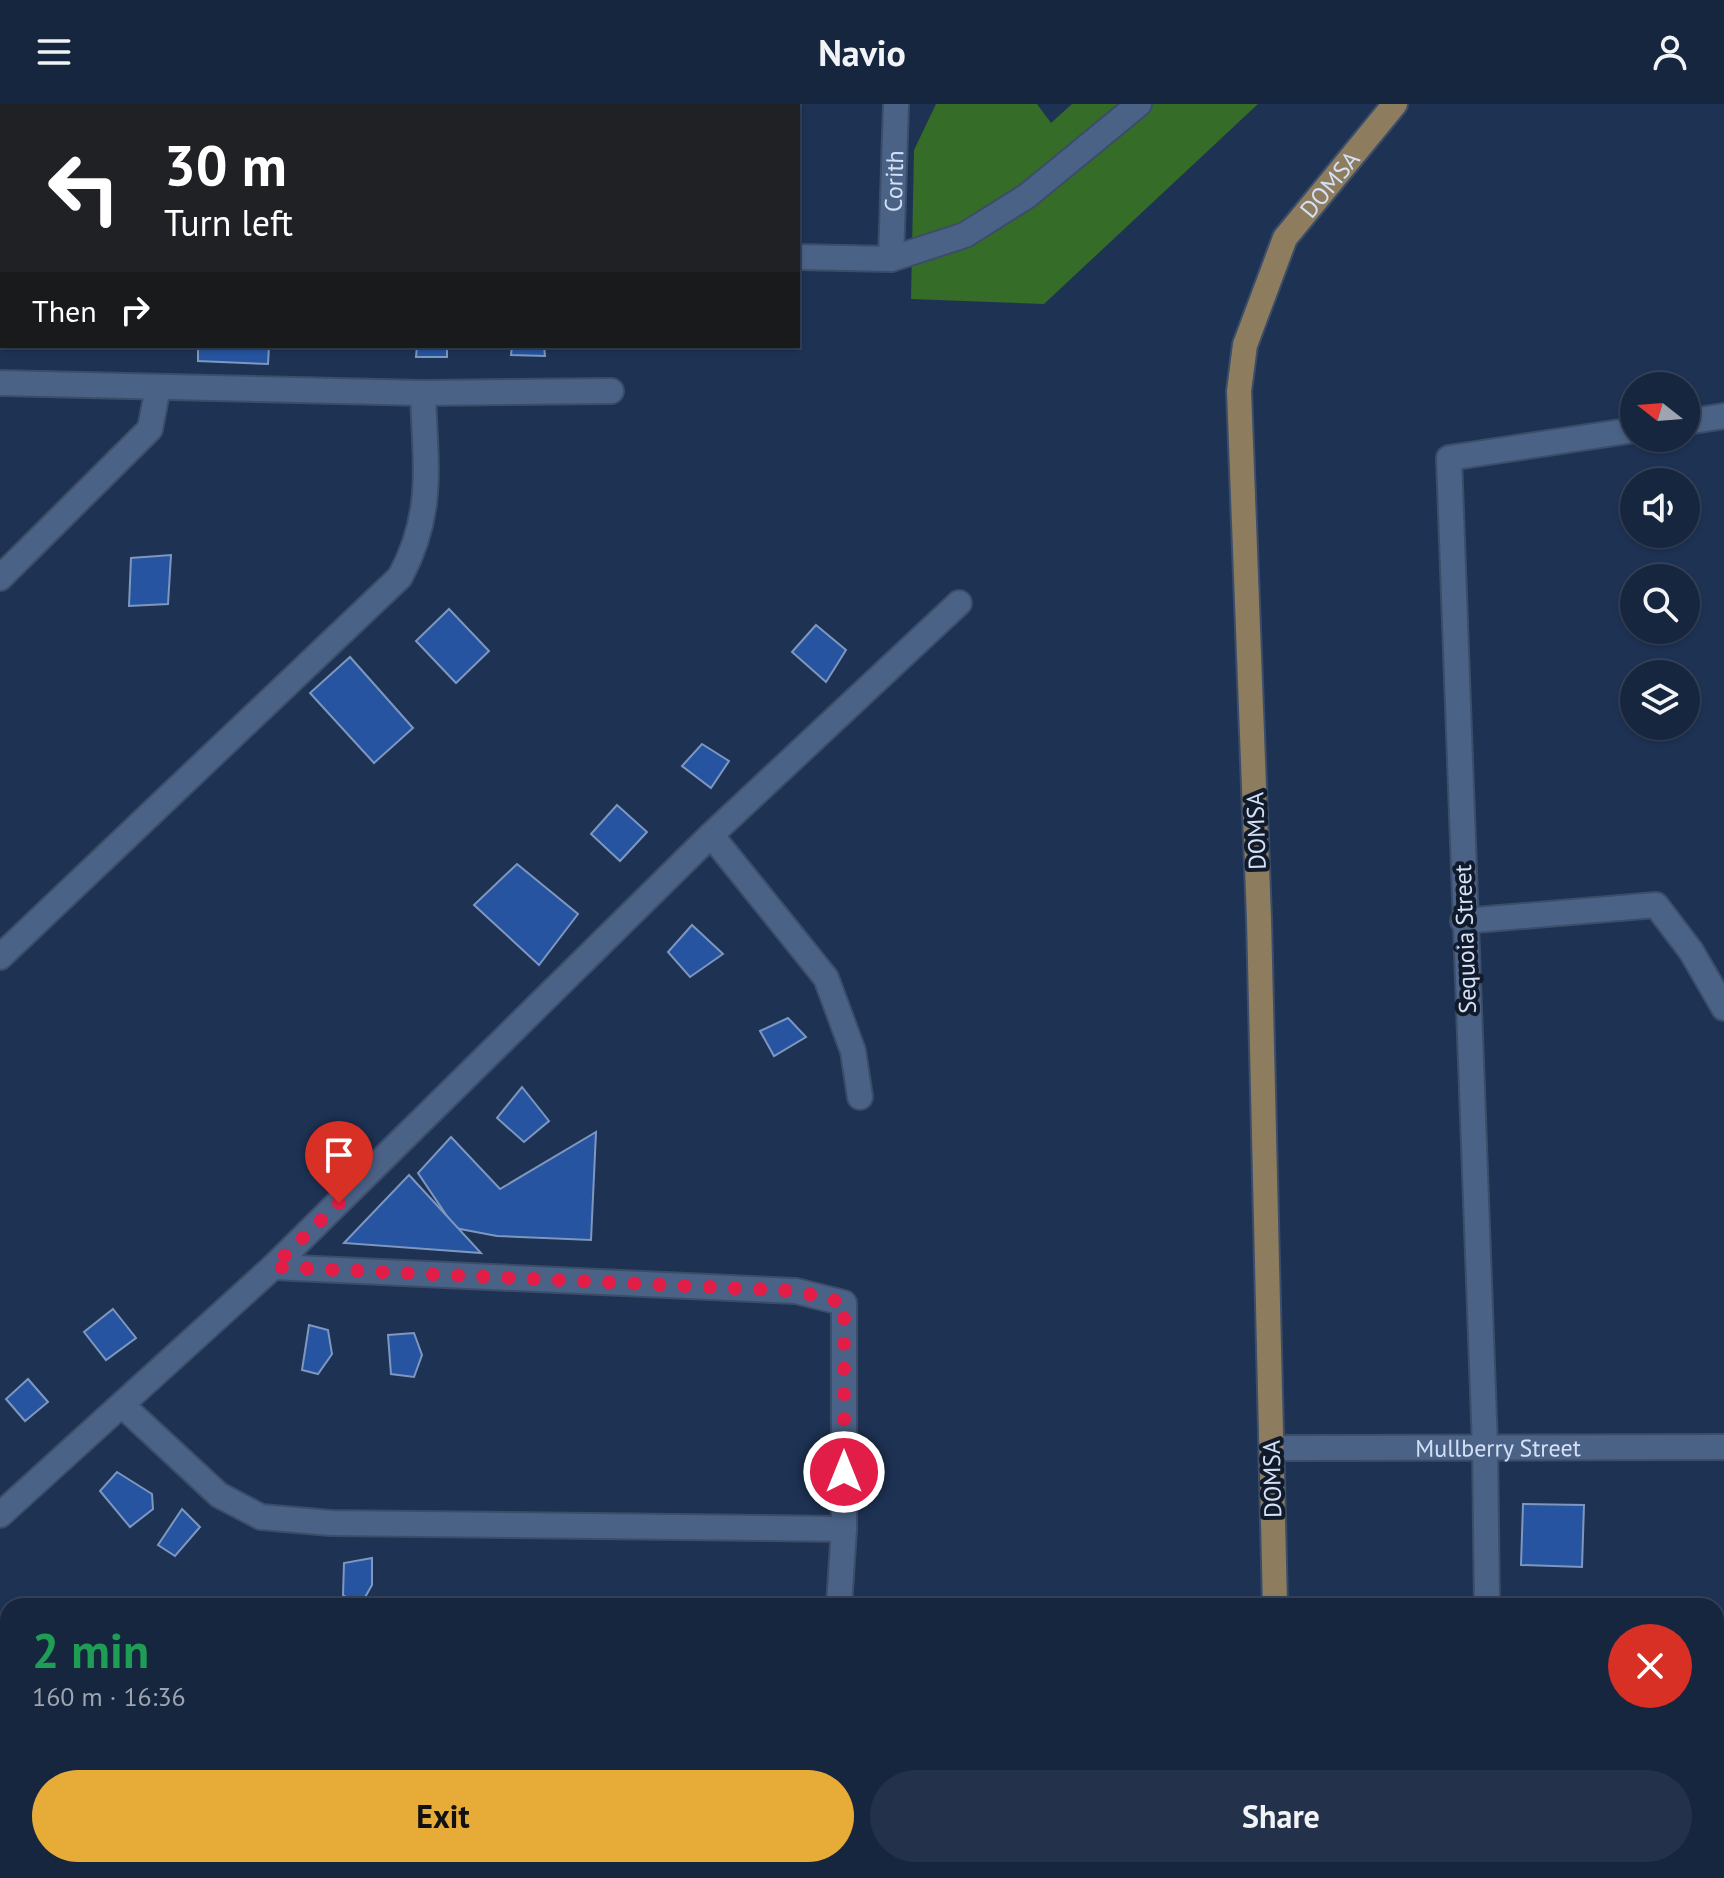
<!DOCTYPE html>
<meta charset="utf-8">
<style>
:root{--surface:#16263f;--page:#23324a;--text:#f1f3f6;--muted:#9ea5b0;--line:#354359;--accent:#e7ac37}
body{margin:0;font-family:"PT Sans",sans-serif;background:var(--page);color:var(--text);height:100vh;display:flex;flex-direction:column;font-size:30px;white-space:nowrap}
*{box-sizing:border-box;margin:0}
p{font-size:26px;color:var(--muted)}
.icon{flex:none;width:44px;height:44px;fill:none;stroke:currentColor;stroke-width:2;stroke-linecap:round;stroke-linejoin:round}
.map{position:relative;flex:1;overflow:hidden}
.side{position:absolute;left:0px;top:1494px;width:1724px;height:280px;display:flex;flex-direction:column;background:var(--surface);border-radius:24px 24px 0 0;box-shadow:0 2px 6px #0004,0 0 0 2px var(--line)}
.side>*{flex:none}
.guide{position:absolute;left:0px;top:0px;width:800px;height:244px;box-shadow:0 2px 6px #0004,0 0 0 2px var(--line);background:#202124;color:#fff;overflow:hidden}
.needle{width:52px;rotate:287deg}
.tools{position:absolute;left:1620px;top:268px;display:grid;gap:16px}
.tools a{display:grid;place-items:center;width:80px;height:80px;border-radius:50%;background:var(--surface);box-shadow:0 2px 6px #0004,0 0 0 2px var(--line);font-size:40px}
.pin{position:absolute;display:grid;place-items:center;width:68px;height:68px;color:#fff;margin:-82px -34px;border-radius:50% 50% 50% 0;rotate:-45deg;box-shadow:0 0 8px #0007}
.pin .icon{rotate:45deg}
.me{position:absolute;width:88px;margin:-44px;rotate:0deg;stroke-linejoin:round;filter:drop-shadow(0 0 6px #0008)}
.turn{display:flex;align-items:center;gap:28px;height:168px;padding:0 32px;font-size:36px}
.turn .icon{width:104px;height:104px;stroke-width:2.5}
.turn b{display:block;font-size:56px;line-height:68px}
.then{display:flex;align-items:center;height:76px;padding:0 32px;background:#0003;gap:16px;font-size:30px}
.round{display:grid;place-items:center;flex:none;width:84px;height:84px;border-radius:42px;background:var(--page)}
.head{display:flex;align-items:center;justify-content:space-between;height:136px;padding:0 32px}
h1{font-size:48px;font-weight:700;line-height:60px;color:#1e9e55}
.cta{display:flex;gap:16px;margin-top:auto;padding:16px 32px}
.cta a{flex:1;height:92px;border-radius:48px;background:var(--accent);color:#111;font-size:32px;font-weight:700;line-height:92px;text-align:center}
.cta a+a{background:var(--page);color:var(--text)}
header{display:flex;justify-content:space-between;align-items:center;height:104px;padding:0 32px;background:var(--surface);font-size:36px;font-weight:700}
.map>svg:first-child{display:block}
.green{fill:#356c27}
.building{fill:#2654a0;stroke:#7e97bf;stroke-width:2}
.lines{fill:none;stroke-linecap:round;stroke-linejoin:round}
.minor-casing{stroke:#3b4d69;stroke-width:28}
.major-casing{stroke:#3b4d69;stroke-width:28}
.minor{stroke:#4b6287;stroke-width:24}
.major{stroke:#8d7d5e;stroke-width:24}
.route{stroke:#e11d48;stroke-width:14;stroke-dasharray:0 25.2}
.labels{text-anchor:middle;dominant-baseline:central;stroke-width:8;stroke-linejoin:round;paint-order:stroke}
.street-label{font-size:24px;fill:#d3e0f6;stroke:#111a2a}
</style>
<header><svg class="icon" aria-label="menu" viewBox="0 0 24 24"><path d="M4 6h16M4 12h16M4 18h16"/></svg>Navio<svg class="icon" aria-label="person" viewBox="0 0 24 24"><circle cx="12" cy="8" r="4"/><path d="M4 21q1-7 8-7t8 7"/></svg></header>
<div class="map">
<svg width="1724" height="1774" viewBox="0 0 1724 1774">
<rect width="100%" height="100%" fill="#1e3254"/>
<polygon class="green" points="936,0 1037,0 1051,19 1072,0 1258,0 1044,200 911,195 914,46"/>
<g class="building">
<polygon points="0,0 63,0 2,2 2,32"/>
<polygon points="198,242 269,242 268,260 198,257"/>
<polygon points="417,242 447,242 447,253 416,253"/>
<polygon points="512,242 544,242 545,252 511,251"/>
<polygon points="171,451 168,500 129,502 131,454"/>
<polygon points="449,505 489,547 456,579 416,537"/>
<polygon points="816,521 846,546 826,578 792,548"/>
<polygon points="350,553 413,624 374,659 310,589"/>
<polygon points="702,640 729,657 711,684 682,662"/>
<polygon points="617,701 647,728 620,757 591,730"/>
<polygon points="517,760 578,810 539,861 474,801"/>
<polygon points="692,821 723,850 690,873 668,848"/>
<polygon points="788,914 806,933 774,952 760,927"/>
<polygon points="522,983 549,1017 524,1038 497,1014"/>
<polygon points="596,1028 591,1136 497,1132 455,1124 418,1069 451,1033 500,1085"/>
<polygon points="409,1071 481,1149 344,1139"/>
<polygon points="113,1205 136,1234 106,1256 84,1228"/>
<polygon points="309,1221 328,1226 332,1250 318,1270 302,1266"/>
<polygon points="414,1229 422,1251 414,1273 391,1270 388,1231"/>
<polygon points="28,1275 48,1298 25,1317 6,1295"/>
<polygon points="117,1368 152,1390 153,1405 130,1423 100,1387"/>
<polygon points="1523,1400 1584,1401 1582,1463 1521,1461"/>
<polygon points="182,1405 200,1423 175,1452 158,1441"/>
<polygon points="372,1454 372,1481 360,1502 343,1491 344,1459"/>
<polygon points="925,1493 923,1502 893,1502 893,1496"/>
</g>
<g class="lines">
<g class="minor-casing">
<g id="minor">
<polyline points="0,130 2,130"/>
<polyline points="798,153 891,155 965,131 1027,92 1139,0"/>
<path id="s1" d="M891 155 896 0"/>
<polyline points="0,279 423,289 611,287"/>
<polyline points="1686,318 1724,312"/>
<polyline points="0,474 150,325 158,283"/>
<polyline points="711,731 826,874 853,947 860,993"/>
<polyline points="1463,817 1656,801 1691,847 1724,904"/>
<path d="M0 853 400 473C435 408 425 360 423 289"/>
<polyline points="273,1163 796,1187 844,1199 844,1425 839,1502"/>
<polyline points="122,1301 219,1391 261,1413 331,1419 844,1425"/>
<path id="s2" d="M1272 1344 1724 1343"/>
<polyline points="0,1411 273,1163 711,731 959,499"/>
<polyline points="1487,1502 1485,1343 1449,354 1634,326"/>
<polyline points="0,1640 8,1640"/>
<polyline points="1490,1766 1491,1774"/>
<polyline points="828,1774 828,1766"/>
</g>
</g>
<g class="major-casing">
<g id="major">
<path id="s3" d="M1275 1502 1259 815 1239 287 1245 241 1285 134 1395 0"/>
<polyline points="1279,1766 1279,1774"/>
</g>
</g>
<use href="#minor" class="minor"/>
<use href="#major" class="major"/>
</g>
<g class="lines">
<polyline class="route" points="339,1099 273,1163 796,1187 844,1199 844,1368"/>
</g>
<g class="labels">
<g class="street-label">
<text stroke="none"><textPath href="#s1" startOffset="78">Corith</textPath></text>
<text stroke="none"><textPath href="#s3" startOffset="1446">DOMSA</textPath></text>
<text transform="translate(1256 727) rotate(-92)">DOMSA</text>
<text transform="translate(1465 835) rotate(-92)">Sequoia Street</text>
<text stroke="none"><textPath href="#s2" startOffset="226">Mullberry Street</textPath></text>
<text transform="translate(1272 1375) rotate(-91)">DOMSA</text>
</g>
</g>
</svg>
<div class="tools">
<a><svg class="needle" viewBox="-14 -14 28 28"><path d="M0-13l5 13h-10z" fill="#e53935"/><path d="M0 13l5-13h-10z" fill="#9ea5b0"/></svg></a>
<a><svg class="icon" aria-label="sound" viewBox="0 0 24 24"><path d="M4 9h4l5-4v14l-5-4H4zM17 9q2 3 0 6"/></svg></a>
<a><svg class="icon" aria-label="search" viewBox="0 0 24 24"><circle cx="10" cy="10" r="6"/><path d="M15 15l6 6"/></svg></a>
<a><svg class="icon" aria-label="layers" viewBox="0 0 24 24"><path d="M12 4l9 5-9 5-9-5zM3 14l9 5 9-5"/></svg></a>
</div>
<div class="pin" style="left:339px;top:1099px;background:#d93025"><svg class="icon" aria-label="arrive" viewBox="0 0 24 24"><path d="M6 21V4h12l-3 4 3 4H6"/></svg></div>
<svg class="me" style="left:844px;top:1368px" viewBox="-20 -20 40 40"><circle r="17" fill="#e11d48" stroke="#fff" stroke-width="3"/><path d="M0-11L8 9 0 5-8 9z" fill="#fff"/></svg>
<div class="guide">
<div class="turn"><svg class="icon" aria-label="left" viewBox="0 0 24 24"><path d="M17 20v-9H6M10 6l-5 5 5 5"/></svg><div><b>30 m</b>Turn left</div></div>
<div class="then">Then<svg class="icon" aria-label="right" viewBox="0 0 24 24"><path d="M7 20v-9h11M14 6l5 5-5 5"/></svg></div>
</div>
<section class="side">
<div class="head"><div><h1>2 min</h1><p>160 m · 16:36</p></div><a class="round" style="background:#d93025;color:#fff"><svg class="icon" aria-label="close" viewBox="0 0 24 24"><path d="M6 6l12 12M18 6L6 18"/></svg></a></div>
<div class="cta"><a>Exit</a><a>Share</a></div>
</section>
</div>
